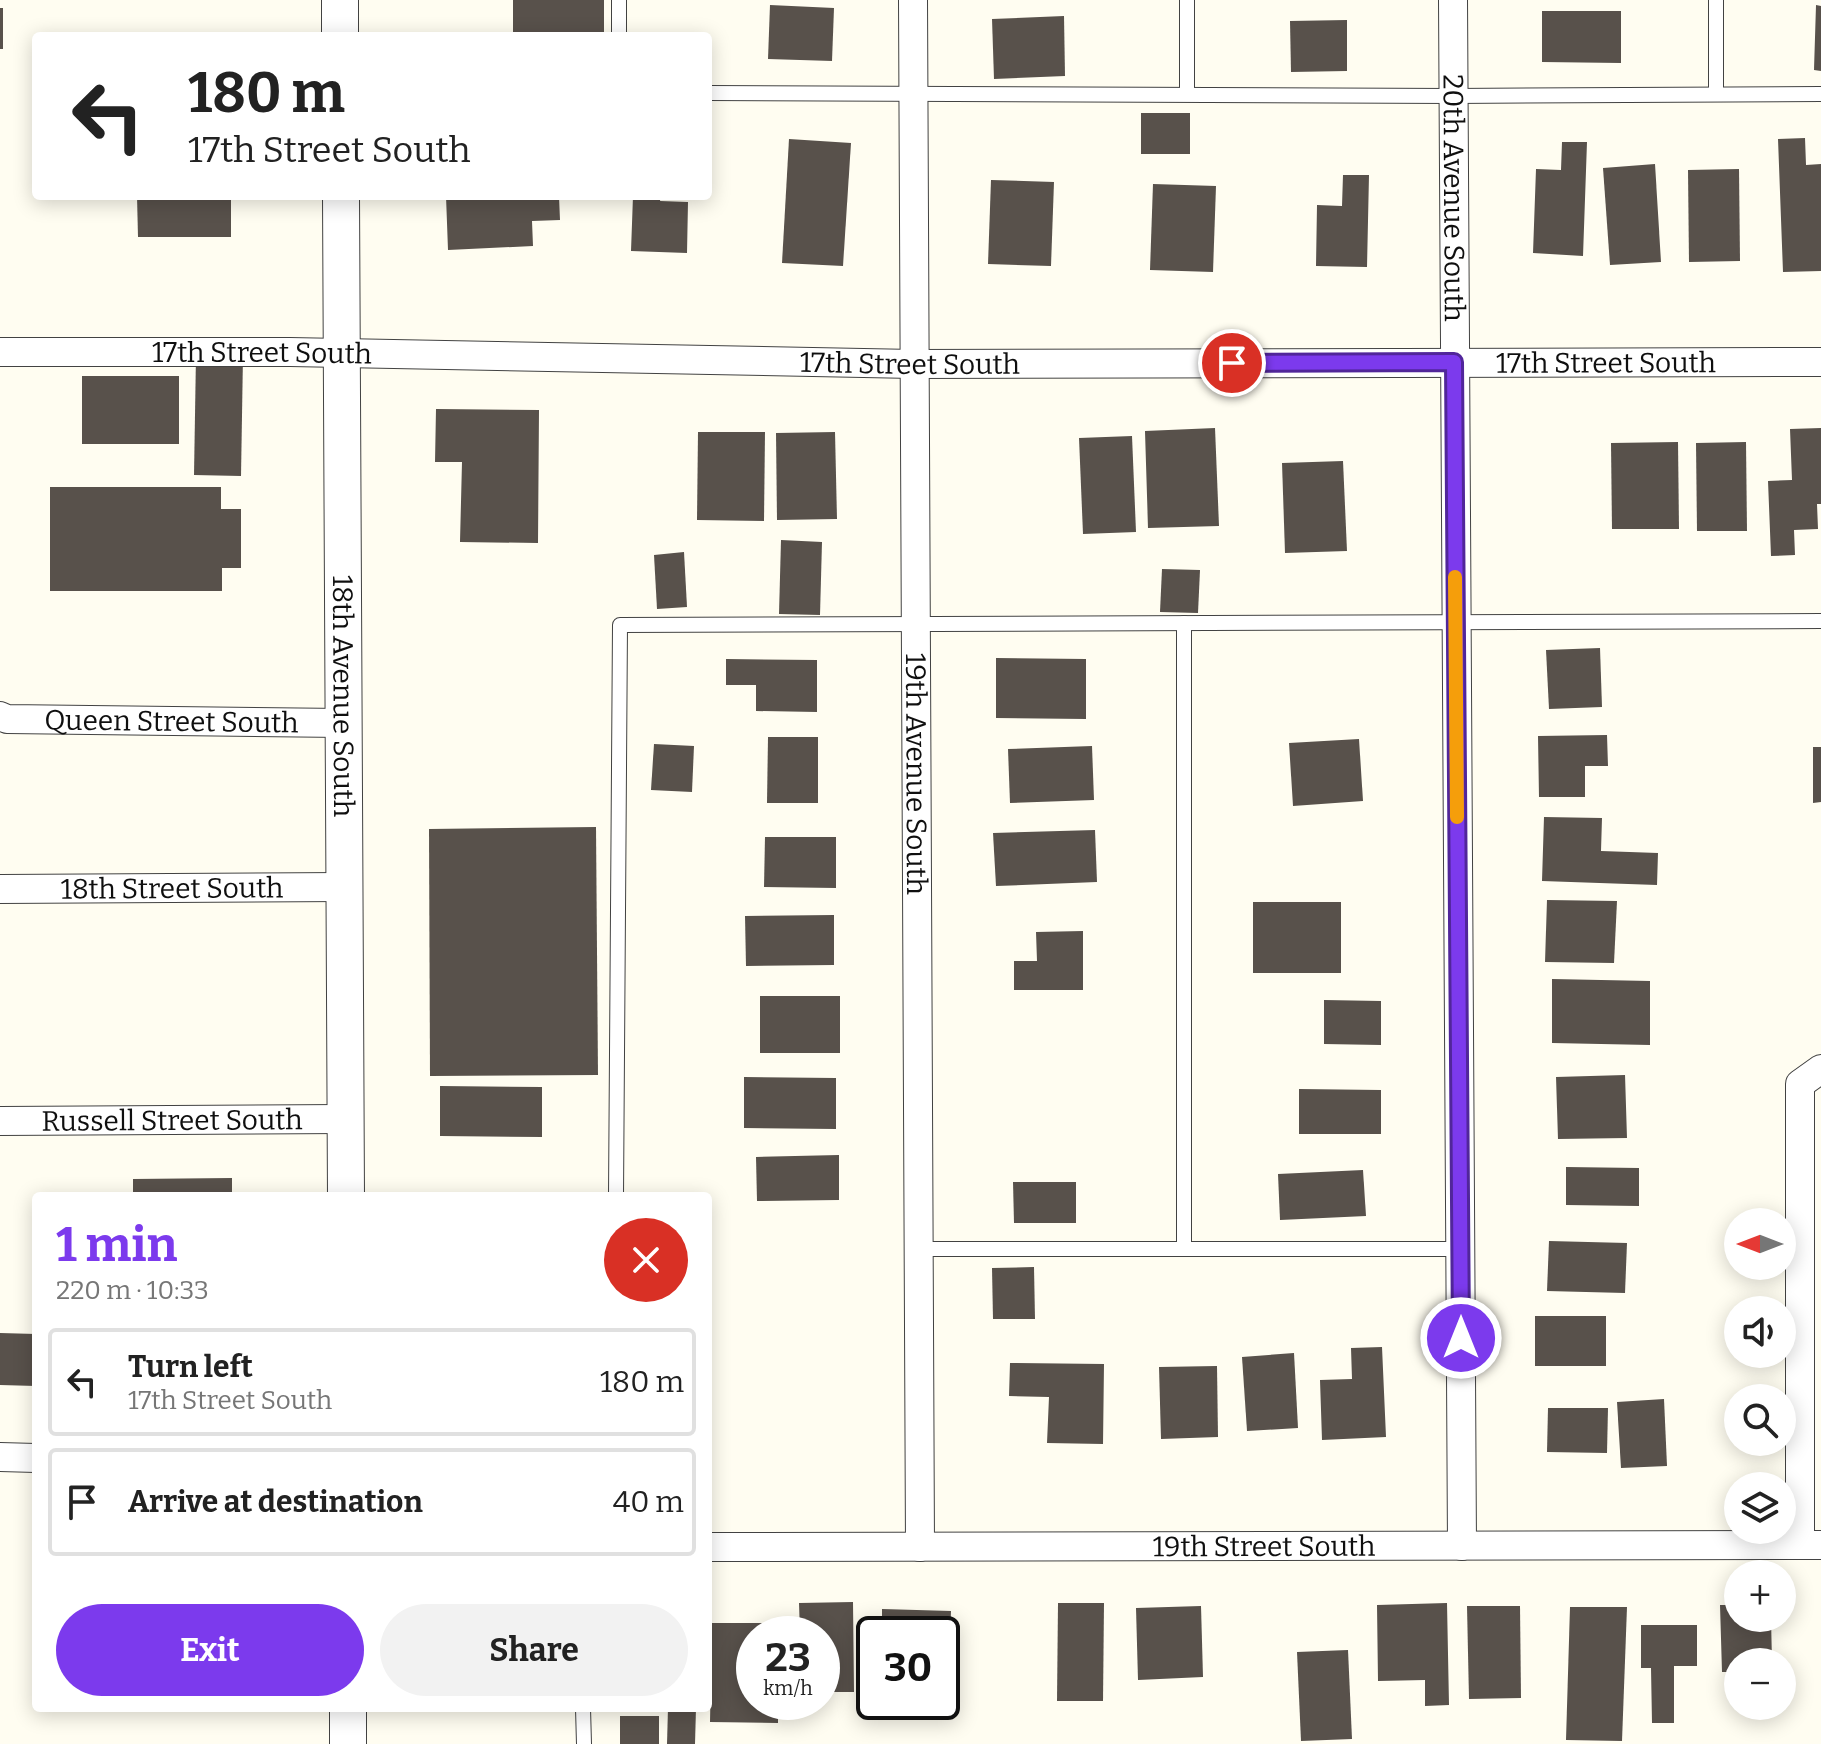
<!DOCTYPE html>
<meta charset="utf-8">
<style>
:root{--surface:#fff;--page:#f2f2f2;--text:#222;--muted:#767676;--line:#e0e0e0;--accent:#7c3aed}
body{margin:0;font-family:Bitter,serif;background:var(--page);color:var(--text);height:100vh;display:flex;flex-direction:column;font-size:30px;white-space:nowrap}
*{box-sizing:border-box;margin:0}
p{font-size:26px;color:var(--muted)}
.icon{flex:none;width:44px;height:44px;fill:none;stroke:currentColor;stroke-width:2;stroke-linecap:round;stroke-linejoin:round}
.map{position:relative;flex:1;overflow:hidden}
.panel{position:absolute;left:32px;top:1192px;width:680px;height:520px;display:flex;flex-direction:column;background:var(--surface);border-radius:8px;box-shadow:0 4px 20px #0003}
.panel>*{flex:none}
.top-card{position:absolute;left:32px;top:32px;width:680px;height:168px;border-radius:8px;box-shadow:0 4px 20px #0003;background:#fff;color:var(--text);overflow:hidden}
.needle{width:52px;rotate:270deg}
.tools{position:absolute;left:1724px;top:1208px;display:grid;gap:16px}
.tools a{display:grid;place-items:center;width:72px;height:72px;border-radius:50%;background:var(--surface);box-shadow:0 4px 20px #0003;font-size:40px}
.speed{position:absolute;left:736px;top:1616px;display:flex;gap:16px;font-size:40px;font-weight:700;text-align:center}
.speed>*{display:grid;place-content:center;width:104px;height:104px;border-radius:50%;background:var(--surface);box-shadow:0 4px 20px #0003;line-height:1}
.speed small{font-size:20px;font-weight:400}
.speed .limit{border:4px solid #111;border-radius:12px;background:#fff;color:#111}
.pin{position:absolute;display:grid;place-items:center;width:68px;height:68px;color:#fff;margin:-34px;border:4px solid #fff;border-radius:50%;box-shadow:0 2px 8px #0007}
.me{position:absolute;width:88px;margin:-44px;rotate:0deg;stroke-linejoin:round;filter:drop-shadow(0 0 6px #0008)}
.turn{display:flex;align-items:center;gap:28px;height:168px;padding:0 24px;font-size:36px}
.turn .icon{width:104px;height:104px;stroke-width:2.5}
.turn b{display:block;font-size:56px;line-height:68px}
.round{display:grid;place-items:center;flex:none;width:84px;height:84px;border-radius:42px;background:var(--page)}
.summary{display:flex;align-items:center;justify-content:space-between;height:136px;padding:0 24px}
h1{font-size:48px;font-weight:700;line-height:60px;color:var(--accent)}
.action{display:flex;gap:16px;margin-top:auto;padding:16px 24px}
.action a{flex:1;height:92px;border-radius:48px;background:var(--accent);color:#fff;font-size:32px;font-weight:700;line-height:92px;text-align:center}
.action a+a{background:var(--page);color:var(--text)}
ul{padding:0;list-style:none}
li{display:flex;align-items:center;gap:24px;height:108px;margin:0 16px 12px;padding:0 8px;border:4px solid var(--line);border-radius:8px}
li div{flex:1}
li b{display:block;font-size:30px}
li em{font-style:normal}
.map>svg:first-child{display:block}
.building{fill:#58514b}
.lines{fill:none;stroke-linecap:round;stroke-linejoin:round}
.service-casing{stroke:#424242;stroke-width:16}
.minor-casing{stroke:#424242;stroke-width:30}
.tertiary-casing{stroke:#424242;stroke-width:38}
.service{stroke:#fff;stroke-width:14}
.minor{stroke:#fff;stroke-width:28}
.tertiary{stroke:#fff;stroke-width:36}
.route-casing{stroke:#51269a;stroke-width:20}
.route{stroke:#7c3aed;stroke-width:14}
.slow{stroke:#f59e0b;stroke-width:14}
.labels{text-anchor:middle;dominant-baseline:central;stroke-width:8;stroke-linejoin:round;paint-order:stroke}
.street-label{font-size:28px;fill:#0f0f0f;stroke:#fff}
</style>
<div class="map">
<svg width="1821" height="1744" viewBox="0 0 1821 1744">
<rect width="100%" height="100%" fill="#fffdf1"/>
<g class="building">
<polygon points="513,0 604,0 604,35 513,36"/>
<polygon points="770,5 834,8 832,61 768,59"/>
<polygon points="1816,5 1821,6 1821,71 1814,70"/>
<rect x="0" y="8" width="3" height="41"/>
<polygon points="1542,11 1621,11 1621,63 1542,62"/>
<polygon points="1064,16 1065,76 994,79 992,19"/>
<polygon points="1347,20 1347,71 1291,72 1290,21"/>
<rect x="1141" y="113" width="49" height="41"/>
<polygon points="1805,138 1806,165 1821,164 1821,271 1783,272 1778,139"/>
<polygon points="789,139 851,143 843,266 782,263"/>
<polygon points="1562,142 1587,142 1583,256 1533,253 1536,169 1561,170"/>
<polygon points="1655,164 1661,262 1610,265 1603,168"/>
<polygon points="1739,169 1740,261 1689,262 1688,170"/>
<polygon points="1343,175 1369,175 1367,267 1316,266 1317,205 1342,206"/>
<polygon points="991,180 1054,182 1051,266 988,264"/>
<polygon points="1153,184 1216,186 1213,272 1150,270"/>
<polygon points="137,196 231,196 231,237 138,237"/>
<polygon points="446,196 559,196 560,220 532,221 533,246 448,250"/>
<polygon points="633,196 661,196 660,201 688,202 687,253 631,251"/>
<polygon points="196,355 243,355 241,476 194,475"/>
<rect x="82" y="376" width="97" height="68"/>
<polygon points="436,409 539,410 538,543 460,542 462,462 435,462"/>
<polygon points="1215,428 1219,526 1148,528 1145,431"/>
<polygon points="1821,428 1821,504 1817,504 1818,529 1794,530 1795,555 1771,556 1768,481 1792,480 1790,429"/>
<polygon points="698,432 765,432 764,521 697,520"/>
<polygon points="835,432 837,519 777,520 776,433"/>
<polygon points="1132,436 1136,532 1083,534 1079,438"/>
<polygon points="1678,442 1679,529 1612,529 1611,443"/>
<polygon points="1746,442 1747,531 1697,531 1696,443"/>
<polygon points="1343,461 1347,551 1285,553 1282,463"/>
<polygon points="50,487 221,487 221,509 241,509 241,568 222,568 222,591 50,591"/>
<polygon points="781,540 822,542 820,615 779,614"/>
<polygon points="684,552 687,607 657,609 654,555"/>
<polygon points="1162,569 1200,570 1198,613 1160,612"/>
<polygon points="1600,648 1602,707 1549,709 1546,650"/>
<polygon points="996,658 1086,659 1086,719 996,718"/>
<polygon points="726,659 817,660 817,712 756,711 756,685 726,685"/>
<polygon points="1607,735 1608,766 1585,766 1585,797 1539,797 1538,736"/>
<polygon points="768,737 818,737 818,803 767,803"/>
<polygon points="1359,739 1363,801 1293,806 1289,743"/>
<polygon points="654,744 694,746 692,792 651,790"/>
<polygon points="1092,746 1094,800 1010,803 1008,749"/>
<polygon points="1813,747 1821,747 1821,802 1813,803"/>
<polygon points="1544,817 1602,818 1601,851 1658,853 1657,885 1542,881"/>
<polygon points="596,827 598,1075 430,1076 429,829"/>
<polygon points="1095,830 1097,882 996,886 993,833"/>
<polygon points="765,837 836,837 836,888 764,887"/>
<polygon points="1547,900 1617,901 1614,963 1545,962"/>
<rect x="1253" y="902" width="88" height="71"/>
<polygon points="834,915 834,965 746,966 745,916"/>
<polygon points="1083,931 1083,990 1014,990 1014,961 1037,961 1036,932"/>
<polygon points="1552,979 1650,981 1650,1045 1552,1043"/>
<rect x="760" y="996" width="80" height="57"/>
<polygon points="1324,1000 1381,1001 1381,1045 1324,1044"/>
<polygon points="1625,1075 1627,1138 1558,1139 1556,1077"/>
<polygon points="744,1077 836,1078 836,1129 744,1128"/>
<polygon points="440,1086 542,1087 542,1137 440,1136"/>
<polygon points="1299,1089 1381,1090 1381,1134 1299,1134"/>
<polygon points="839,1155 839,1200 757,1201 756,1157"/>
<polygon points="1566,1167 1639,1168 1639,1206 1566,1205"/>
<polygon points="1363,1170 1366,1216 1280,1220 1278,1174"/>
<polygon points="232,1178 232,1196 133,1196 133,1179"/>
<polygon points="1013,1182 1076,1182 1076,1223 1014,1223"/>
<polygon points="1549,1241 1627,1243 1625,1293 1547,1291"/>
<polygon points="1034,1267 1035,1319 993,1319 992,1268"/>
<rect x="1535" y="1316" width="71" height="50"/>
<polygon points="0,1333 36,1334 36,1386 0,1385"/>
<polygon points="1382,1347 1386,1437 1322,1440 1320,1380 1352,1379 1351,1348"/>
<polygon points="1294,1353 1298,1428 1247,1431 1242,1357"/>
<polygon points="1010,1363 1104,1364 1103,1444 1047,1443 1049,1397 1009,1396"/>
<polygon points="1217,1366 1218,1437 1161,1439 1159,1367"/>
<polygon points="1664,1399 1667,1466 1621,1468 1617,1402"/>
<polygon points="1548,1408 1608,1408 1607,1453 1547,1452"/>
<polygon points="853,1602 854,1692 822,1692 822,1634 800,1634 799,1603"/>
<polygon points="1058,1603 1104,1603 1103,1701 1057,1701"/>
<polygon points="1447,1603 1449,1705 1425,1706 1425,1680 1378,1681 1377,1605"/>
<polygon points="1720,1605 1738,1605 1738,1618 1771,1618 1772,1662 1738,1662 1738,1672 1722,1672"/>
<polygon points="1201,1606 1203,1677 1138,1680 1136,1608"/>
<polygon points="1467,1606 1520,1606 1521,1698 1469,1699"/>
<polygon points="1570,1607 1627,1607 1622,1741 1566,1740"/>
<polygon points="882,1609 951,1611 948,1692 942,1692 942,1634 882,1634"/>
<polygon points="712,1623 778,1623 778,1634 754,1634 754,1702 778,1702 778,1723 710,1722"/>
<polygon points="1641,1625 1697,1625 1697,1666 1674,1666 1674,1723 1652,1723 1651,1668 1641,1668"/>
<polygon points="1348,1650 1352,1739 1301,1741 1297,1652"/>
<polygon points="879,1702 914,1702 913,1717 879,1716"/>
<polygon points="668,1708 696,1708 695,1744 667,1744"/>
<rect x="620" y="1716" width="39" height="28"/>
</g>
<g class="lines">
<g class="service-casing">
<g id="service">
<polyline points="619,0 619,36"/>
<polyline points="1187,0 1187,94"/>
<polyline points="1716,0 1716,94"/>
<polyline points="708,93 1453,96 1821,94"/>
<polyline points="1184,623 1184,1249"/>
<polyline points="616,1196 620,625 1821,621"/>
<polyline points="918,1249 1460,1249"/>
<polyline points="583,1708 584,1744"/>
</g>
</g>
<g class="minor-casing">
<g id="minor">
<path id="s1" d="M913 0 920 1547"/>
<path id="s2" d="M1453 0 1462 1546"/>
<path id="s3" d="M0 352H290L914 364 1821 362"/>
<path id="s4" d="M0 716 7 719 343 723"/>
<path id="s5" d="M0 889 344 887"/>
<path id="s6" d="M0 1121 344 1119"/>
<polyline points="0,1457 36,1458"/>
<polyline points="1800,1545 1800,1084 1821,1069"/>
<path id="s7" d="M708 1547 1821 1545"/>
</g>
</g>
<g class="tertiary-casing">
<g id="tertiary">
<polyline points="340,0 340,36"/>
<path id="s8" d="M341 196 346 1196"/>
<polyline points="348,1708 348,1744"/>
</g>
</g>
<use href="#service" class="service"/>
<use href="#minor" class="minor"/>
<use href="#tertiary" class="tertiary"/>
</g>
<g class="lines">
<g class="route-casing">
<polyline id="route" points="1232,363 1454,362 1461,1338"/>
</g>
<use href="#route" class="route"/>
<polyline class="slow" points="1455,577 1457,817"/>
</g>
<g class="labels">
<g class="street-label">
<text stroke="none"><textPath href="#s2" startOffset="198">20th Avenue South</textPath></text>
<text stroke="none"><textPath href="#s3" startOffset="262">17th Street South</textPath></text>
<text stroke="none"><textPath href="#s3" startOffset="910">17th Street South</textPath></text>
<text stroke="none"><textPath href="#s3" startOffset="1606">17th Street South</textPath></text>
<text stroke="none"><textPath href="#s8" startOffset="500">18th Avenue South</textPath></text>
<text stroke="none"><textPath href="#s4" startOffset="172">Queen Street South</textPath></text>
<text stroke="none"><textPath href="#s1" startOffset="774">19th Avenue South</textPath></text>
<text stroke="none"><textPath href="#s5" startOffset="172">18th Street South</textPath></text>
<text stroke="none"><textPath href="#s6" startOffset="172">Russell Street South</textPath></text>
<text stroke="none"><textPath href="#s7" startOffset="556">19th Street South</textPath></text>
</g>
</g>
</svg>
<div class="tools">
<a><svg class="needle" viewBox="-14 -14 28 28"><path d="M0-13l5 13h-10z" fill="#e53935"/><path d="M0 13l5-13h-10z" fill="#767676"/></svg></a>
<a><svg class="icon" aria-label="sound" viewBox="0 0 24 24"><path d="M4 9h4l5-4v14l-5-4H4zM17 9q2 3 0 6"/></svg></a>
<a><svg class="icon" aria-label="search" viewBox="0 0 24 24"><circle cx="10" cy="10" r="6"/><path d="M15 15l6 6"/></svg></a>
<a><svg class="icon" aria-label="layers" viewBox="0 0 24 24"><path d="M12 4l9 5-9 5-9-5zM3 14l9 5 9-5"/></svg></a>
<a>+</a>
<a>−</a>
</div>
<div class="speed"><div>23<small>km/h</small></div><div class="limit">30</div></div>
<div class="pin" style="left:1232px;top:363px;background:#d93025"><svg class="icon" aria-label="arrive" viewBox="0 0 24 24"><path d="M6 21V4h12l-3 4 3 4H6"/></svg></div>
<svg class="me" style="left:1461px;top:1338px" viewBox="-20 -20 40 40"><circle r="17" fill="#7c3aed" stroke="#fff" stroke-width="3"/><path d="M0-11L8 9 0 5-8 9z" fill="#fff"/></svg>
<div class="top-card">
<div class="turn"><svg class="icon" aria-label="left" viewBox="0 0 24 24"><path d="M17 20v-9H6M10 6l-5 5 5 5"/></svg><div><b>180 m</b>17th Street South</div></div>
</div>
<section class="panel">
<div class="summary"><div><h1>1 min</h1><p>220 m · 10:33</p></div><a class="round" style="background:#d93025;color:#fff"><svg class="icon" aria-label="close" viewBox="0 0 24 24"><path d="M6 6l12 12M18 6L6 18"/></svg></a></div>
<ul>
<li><svg class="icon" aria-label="left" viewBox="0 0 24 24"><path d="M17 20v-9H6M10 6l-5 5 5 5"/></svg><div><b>Turn left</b><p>17th Street South</p></div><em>180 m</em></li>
<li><svg class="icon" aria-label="arrive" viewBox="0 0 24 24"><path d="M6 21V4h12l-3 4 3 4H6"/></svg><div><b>Arrive at destination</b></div><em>40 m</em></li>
</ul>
<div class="action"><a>Exit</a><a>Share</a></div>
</section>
</div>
